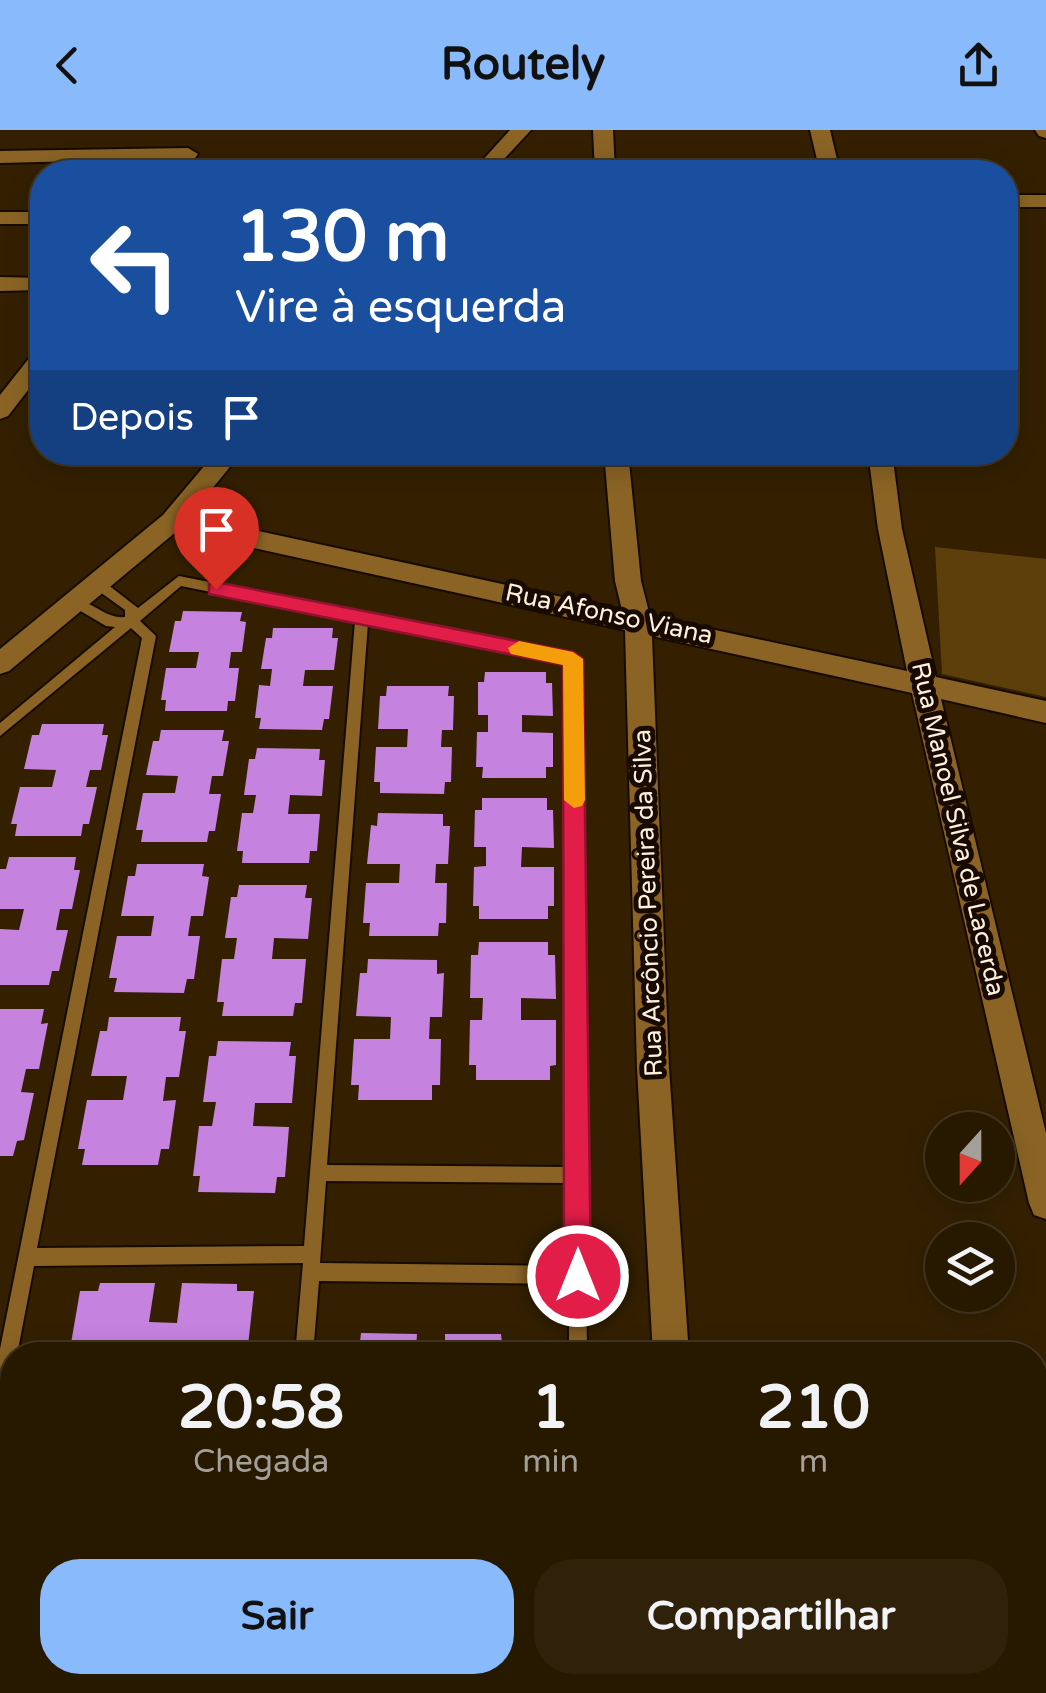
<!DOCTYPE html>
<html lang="pt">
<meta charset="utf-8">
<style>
:root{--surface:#271800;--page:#2f210a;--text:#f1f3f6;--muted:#a4a099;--line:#433722;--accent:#89bafc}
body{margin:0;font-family:"Varela Round",sans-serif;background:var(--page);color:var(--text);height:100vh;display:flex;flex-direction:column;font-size:38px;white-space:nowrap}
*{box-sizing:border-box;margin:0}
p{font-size:32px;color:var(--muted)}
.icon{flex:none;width:55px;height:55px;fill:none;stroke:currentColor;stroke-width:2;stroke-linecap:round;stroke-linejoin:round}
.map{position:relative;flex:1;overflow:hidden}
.side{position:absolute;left:0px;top:1212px;width:1048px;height:352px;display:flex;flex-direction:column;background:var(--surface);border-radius:40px 40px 0 0;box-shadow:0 5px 25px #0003,0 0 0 2px var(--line)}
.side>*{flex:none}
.banner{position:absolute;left:30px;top:30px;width:988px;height:305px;border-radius:40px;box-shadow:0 5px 25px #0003,0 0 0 2px var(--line);background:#1a4fa0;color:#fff;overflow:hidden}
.needle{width:65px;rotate:201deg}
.controls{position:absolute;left:925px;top:982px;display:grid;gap:20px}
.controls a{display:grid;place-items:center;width:90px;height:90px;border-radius:50%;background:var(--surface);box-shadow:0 5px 25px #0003,0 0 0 2px var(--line);font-size:50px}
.pin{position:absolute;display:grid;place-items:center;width:85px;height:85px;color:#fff;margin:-102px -42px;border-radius:50% 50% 50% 0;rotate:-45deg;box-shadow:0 0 10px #0007}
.pin .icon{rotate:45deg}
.me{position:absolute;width:110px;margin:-55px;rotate:0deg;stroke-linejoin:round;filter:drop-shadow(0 0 8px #0008)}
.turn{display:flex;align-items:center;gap:35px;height:210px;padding:0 40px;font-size:45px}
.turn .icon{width:130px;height:130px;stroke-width:2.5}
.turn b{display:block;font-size:70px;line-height:85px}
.then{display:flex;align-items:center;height:95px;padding:0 40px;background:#0003;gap:20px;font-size:38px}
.eta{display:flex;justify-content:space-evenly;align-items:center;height:170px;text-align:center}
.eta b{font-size:60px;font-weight:700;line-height:70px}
.button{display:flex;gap:20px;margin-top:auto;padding:20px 40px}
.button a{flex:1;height:115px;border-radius:40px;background:var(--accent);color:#111;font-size:40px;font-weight:700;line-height:115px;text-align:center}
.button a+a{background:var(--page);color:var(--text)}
header{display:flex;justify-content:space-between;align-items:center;height:130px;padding:0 40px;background:var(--accent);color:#111;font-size:45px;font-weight:700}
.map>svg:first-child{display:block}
.green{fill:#5d3f0b}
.building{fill:#c583df}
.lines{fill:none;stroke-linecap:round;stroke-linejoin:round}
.lane-casing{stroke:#170b00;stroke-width:4}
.street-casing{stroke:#170b00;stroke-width:4}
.path{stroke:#7b694e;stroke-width:8;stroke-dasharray:6 9;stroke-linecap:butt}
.lane{fill:#8b6425;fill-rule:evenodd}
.street{fill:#8b6425;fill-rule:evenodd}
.route{fill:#e11d48;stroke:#92132f;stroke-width:2.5}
.slow{fill:#f59e0b}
.labels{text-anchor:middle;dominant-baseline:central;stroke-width:10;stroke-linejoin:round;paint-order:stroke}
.street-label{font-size:25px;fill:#fdf0dd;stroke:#190a00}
</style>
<header><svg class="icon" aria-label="back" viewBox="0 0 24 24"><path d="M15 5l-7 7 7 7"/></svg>Routely<svg class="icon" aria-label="share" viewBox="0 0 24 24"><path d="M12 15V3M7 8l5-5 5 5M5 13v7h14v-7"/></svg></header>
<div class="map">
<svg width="1046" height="1563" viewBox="0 0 1046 1563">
<rect width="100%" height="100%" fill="#342000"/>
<polygon class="green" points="935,417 1046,429 1046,567 942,544"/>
<g class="building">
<polygon points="183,481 242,482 240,491 246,492 242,522 231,522 229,538 239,538 235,571 228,571 227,581 165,581 166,570 161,570 166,538 196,538 199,522 169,522 175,491 181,491"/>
<polygon points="273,498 333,498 332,508 338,508 334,540 305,540 303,556 333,556 329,589 324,589 322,600 259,599 261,588 255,588 259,555 270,556 272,539 261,539 266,508 272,508"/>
<polygon points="485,542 546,542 546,553 552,553 553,586 522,585 522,602 553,603 553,637 546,637 546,648 482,648 483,637 476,637 477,602 488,602 488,585 478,585 478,552 484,552"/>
<polygon points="387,556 449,556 448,566 454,566 453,600 442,600 441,617 452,617 451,652 445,652 444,664 380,663 380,652 374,652 376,617 407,617 408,599 378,599 380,566 386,566"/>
<polygon points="42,594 104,594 102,605 108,605 101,640 90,640 86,657 97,657 89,694 83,694 81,706 15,706 17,694 11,694 20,657 52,657 56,640 24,639 32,605 39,605"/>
<polygon points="161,600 224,600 222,611 229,611 223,646 212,646 209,664 221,664 215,701 209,701 207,712 141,712 143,700 136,700 143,663 175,663 178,646 146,645 153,611 159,611"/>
<polygon points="257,618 320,619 319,630 325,630 322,666 290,665 288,684 320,684 317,721 310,721 309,733 242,733 243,721 237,721 242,683 253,683 256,665 244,665 249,629 255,629"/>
<polygon points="482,668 547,668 547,680 553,680 554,718 522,717 521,737 554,737 554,776 548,776 548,789 479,789 479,776 473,776 474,737 486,736 486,717 474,717 475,680 482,680"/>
<polygon points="378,683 443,684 443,696 450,696 448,734 436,734 435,753 447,753 446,793 439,793 438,806 369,806 370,793 363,793 366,753 399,753 400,734 367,734 371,695 377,696"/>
<polygon points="9,727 76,727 74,740 80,740 72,779 60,779 56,800 68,800 59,841 52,841 49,855 0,855 0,799 19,800 24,779 0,779 0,739 6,739"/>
<polygon points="137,734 204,734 202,746 209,747 203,786 191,786 188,806 200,806 194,849 187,849 184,863 114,862 117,848 109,848 117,806 151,806 154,786 121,786 128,746 135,746"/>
<polygon points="239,755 307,755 305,768 312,768 308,809 274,808 272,829 306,829 302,873 295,873 293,886 222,886 224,872 217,872 222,829 234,829 237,808 225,808 231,767 237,767"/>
<polygon points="479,812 548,812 548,825 555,825 556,869 521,868 521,890 556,890 556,935 550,936 550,950 476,950 476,935 469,935 470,890 482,890 483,868 470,868 471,825 478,825"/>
<polygon points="368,829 437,830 437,844 444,843 442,887 430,887 429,909 441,909 440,955 432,955 432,970 358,970 359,955 351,955 354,909 390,909 391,887 356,886 360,843 367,843"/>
<polygon points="0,879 44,879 41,894 48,893 39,939 26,939 21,962 34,963 24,1010 17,1011 13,1026 0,1026"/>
<polygon points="109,887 181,887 179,901 186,901 179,947 166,947 163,971 176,970 169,1019 161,1019 158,1035 82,1035 85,1019 78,1019 87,970 123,970 127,946 91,946 100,901 107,901"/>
<polygon points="218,911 291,912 289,926 296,926 292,973 255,973 253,996 289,997 285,1047 277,1047 275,1063 198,1062 200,1046 193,1046 199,996 212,996 216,972 203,972 209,926 216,926"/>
<polygon points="100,1153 155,1153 149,1192 177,1193 182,1153 237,1154 237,1161 254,1161 247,1225 69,1225 80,1161 98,1161"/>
<polygon points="361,1203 417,1204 416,1219 445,1219 445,1204 501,1204 502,1213 520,1213 520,1225 341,1225 342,1212 360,1212"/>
</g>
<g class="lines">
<g class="lane-casing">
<g id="lane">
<path d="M179 446 573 524 580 529 587 1225H569V1154L319 1151 313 1225H295L303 1133 34 1136 17 1225H12V1248L7 1266 0 1269V1219L142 508 131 498 0 606V593L115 497 106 496 72 476 71 473 72 470C92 469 104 489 125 487V480L93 457V451H103L138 478ZM181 456 355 491 304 1116 37 1118 156 506 140 491ZM368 493 566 533 568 1037 327 1035ZM326 1051 568 1053 569 1136 320 1133Z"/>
<polygon points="17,1552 37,1552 35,1563 15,1563"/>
<polygon points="127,1552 147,1552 146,1563 126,1563"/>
<polygon points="242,1552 262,1552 261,1563 241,1563"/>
<polygon points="349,1552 369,1552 368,1563 348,1563"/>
<rect x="462" y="1552" width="20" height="11"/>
<rect x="574" y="1552" width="20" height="11"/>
</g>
</g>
<g class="street-casing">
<g id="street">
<polygon points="510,0 531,0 492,42 472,42"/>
<polygon points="593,0 613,0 615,42 595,42"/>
<polygon points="810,0 830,0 840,42 820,42"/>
<polygon points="1035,0 1046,0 1046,8 1039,6"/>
<polygon points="188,18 198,24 195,28 0,33 0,21"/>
<rect x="1005" y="65" width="41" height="12"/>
<rect x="0" y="82" width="42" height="12"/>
<polygon points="0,147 42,148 42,160 0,161"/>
<polygon points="42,220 42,242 8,286 0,289 0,265 34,222"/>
<polygon points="216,322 242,322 190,386 622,480 615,451 604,322 628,322 641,451 650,486 907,541 878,399 868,322 892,322 902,399 936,547 1046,571 1046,593 941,569 1046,1003 1046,1089 1034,1085 1029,1073 912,563 652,506 669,938 689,1225 653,1225 637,938 625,500 177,401 9,541 0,544 0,519 163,385"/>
</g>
</g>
<g class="path">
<polyline points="1035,1495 1046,1492"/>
<polyline points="759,1552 774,1560 806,1552"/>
</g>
<use href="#lane" class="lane"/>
<use href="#street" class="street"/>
</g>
<polygon class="route" points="216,452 573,522 583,529 591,1146 587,1155 578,1159 568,1155 564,1146 563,535 209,464 209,454"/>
<polygon class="slow" points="519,511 573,522 583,529 585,670 582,676 574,678 564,670 563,535 511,524 508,518"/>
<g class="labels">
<g class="street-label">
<text transform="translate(609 484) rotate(12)">Rua Afonso Viana</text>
<text transform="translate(958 699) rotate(77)">Rua Manoel Silva de Lacerda</text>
<text transform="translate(648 773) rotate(-92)">Rua Arcôncio Pereira da Silva</text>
</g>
</g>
</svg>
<div class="controls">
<a><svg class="needle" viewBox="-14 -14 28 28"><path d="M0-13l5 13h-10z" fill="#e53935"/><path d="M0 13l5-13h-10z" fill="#a4a099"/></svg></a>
<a><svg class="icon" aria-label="layers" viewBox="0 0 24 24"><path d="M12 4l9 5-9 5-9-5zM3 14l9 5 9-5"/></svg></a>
</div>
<div class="pin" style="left:216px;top:459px;background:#d93025"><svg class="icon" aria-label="arrive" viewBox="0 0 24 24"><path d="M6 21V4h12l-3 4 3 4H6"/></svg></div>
<svg class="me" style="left:578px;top:1146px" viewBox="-20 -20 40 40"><circle r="17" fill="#e11d48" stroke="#fff" stroke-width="3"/><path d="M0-11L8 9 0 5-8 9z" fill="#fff"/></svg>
<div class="banner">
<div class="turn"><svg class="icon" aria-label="left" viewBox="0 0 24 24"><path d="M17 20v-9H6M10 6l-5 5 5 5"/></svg><div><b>130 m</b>Vire à esquerda</div></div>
<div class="then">Depois<svg class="icon" aria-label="arrive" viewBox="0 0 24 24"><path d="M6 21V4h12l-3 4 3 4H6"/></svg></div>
</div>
<section class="side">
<div class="eta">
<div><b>20:58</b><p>Chegada</p></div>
<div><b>1</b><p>min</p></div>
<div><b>210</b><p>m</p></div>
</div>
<div class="button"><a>Sair</a><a>Compartilhar</a></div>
</section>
</div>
